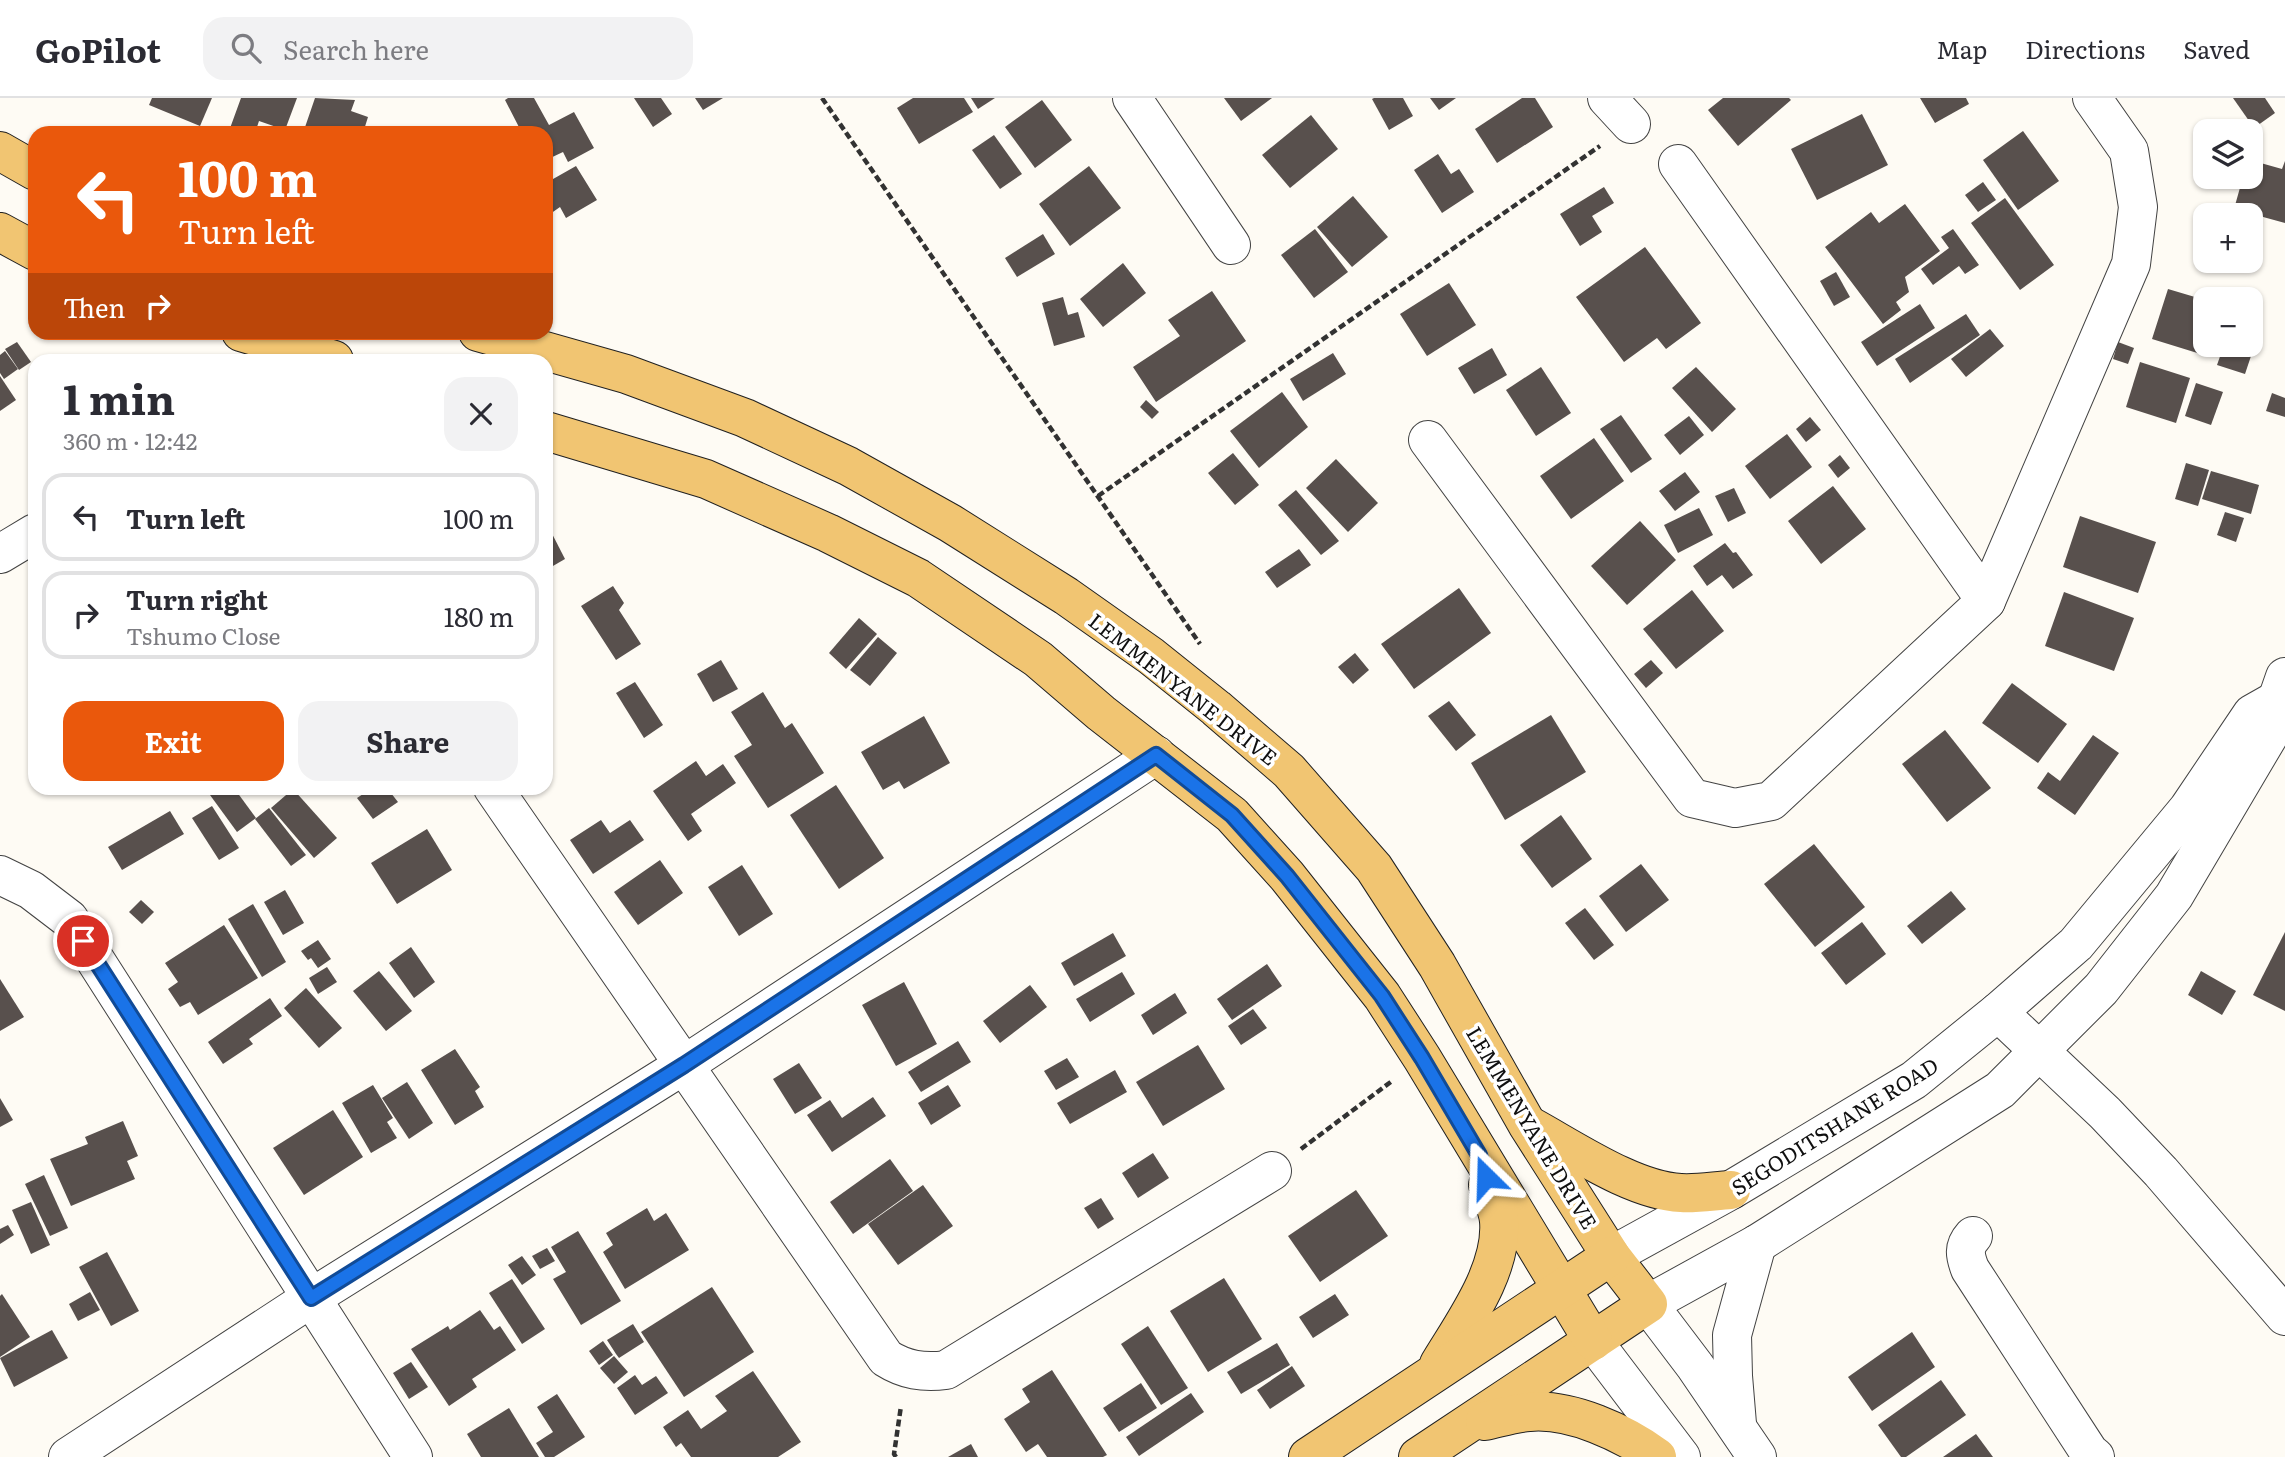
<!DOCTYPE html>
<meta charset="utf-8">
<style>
:root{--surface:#fff;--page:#f2f2f3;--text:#2b2b33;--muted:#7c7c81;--line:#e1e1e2;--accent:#ea580c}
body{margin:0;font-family:Literata,serif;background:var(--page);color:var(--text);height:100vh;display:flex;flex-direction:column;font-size:26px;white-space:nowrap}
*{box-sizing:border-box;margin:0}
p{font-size:23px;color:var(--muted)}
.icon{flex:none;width:38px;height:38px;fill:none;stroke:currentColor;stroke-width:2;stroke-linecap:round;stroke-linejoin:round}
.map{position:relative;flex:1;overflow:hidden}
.sheet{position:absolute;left:28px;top:256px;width:525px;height:441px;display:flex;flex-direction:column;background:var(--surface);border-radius:21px;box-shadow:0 2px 5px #0004}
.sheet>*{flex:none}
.guide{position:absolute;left:28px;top:28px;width:525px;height:214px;border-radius:21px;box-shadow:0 2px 5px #0004;background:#ea580c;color:#fff;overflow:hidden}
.controls{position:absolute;left:2193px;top:21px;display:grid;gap:14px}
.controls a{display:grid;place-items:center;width:70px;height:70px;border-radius:14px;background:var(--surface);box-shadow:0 2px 5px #0004;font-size:35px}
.pin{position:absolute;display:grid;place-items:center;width:60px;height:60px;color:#fff;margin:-30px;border:4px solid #fff;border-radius:50%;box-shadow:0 2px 7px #0007}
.me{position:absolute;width:77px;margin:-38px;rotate:338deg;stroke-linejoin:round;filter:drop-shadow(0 0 5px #0008)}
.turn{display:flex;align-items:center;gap:24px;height:147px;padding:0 35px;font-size:32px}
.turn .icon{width:91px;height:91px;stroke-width:2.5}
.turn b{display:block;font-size:49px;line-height:60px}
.then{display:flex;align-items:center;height:66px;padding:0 35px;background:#0003;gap:14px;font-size:26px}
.round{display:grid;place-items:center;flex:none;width:74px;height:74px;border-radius:21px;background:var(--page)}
.headline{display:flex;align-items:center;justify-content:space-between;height:119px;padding:0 35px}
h1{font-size:42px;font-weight:700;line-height:52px}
.primary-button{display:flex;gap:14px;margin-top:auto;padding:14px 35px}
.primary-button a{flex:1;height:80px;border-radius:21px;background:var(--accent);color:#fff;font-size:28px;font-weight:700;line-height:80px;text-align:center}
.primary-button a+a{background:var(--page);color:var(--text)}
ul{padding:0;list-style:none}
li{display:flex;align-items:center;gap:21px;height:88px;margin:0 14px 10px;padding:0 21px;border:4px solid var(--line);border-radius:21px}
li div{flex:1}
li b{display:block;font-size:26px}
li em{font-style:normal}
header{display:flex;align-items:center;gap:42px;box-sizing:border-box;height:98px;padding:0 35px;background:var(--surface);border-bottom:2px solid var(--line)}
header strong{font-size:33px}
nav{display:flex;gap:38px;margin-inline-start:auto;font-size:24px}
.search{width:490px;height:63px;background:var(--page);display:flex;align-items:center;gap:18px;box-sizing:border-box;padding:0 24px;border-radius:21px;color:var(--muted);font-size:26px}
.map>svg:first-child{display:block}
.building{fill:#58504d}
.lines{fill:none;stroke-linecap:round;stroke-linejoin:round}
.minor-casing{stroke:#434343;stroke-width:40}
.major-casing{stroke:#212121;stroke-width:40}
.path{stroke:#323232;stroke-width:4.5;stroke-dasharray:7 3.5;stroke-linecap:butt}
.minor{stroke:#fff;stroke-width:38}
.major{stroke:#f1c572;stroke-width:38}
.route-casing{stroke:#114b97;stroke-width:18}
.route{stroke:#1a73e8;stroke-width:12}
.labels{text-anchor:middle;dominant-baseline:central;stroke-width:7;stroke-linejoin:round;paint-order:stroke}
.street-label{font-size:21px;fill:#101010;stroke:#fff}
</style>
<header>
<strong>GoPilot</strong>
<div class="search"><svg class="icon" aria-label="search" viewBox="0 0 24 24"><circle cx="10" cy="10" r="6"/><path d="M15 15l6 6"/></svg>Search here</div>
<nav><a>Map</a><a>Directions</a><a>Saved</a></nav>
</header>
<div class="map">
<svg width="2285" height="1359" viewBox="0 0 2285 1359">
<rect width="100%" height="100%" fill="#fefbf4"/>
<g class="building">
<polygon points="152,0 212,0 200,28 149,7"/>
<polygon points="241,0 297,0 285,32 259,23 255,35 235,35 229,33"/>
<polygon points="315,0 355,2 351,13 368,19 363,35 303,35"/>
<polygon points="508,0 534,0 549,27 574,14 594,50 568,64 563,54 546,62 546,35 522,35 505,2"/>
<polygon points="634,0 661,0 672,16 653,29"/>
<polygon points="695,0 723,0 703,12"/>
<polygon points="913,0 964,0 973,14 919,46 897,10"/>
<polygon points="971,0 995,0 978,11"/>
<polygon points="1224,0 1272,0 1241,23"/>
<polygon points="1374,0 1403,0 1413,18 1389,32 1372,1"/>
<polygon points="1430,0 1456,0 1439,12"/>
<polygon points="1522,0 1535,0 1553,29 1497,65 1475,31"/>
<polygon points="1723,0 1789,0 1791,2 1738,48 1708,12"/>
<polygon points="1920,0 1966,0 1969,6 1935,25"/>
<polygon points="2233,0 2265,0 2275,15 2254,30"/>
<polygon points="1042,2 1072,42 1035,70 1005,29"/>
<polygon points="1862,16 1888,67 1817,102 1791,51"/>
<polygon points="1311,17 1338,51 1290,90 1262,57"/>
<polygon points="2023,33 2059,83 2018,112 1983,62"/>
<polygon points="994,37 1022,76 1000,91 972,52"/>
<polygon points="1438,56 1451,76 1459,71 1474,94 1442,115 1414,72"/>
<polygon points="2250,62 2282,71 2285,63 2285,125 2234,111 2243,79 2250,79"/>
<polygon points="576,68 597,102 566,120 560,109 550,116 546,110 546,85"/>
<polygon points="1089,68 1121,110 1070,148 1039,106"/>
<polygon points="1983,84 1996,102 1978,114 1965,97"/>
<polygon points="1604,89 1614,105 1592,118 1602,134 1580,148 1560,116"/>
<polygon points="1353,98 1388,139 1352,169 1317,129"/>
<polygon points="2005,100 2054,167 2020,192 1971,125"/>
<polygon points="1905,106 1940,153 1905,179 1909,194 1896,204 1901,212 1883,226 1825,149 1871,114 1879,125"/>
<polygon points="1315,131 1348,174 1314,200 1281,157"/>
<polygon points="1953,131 1979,167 1965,176 1959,168 1933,187 1921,171 1949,150 1941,139"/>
<polygon points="1043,136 1055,156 1017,179 1005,160"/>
<polygon points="1645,149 1701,225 1666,251 1657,240 1624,264 1576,199"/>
<polygon points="1123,165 1146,195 1103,229 1080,201"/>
<polygon points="1836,174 1850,199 1834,208 1820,183"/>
<polygon points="1449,185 1476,227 1427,258 1400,216"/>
<polygon points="2168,191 2205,202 2205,247 2211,247 2207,258 2152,241"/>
<polygon points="1212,193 1246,243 1156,304 1133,269 1180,238 1168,222"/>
<polygon points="1063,199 1068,217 1078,214 1085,239 1054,248 1042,205"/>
<polygon points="1920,206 1935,230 1877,268 1861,244"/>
<polygon points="1966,216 1980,237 1910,285 1895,261"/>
<polygon points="2250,218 2263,222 2245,276 2217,267 2224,247 2250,247"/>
<polygon points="1990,231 2004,248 1966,279 1951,261"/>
<polygon points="17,244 31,264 19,272 5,251"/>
<polygon points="2118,244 2134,250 2128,266 2113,261"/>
<polygon points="1492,250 1507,277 1474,296 1458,270"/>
<polygon points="5,253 18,271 4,281 0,275 0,257"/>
<polygon points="1333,255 1346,276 1303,303 1290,281"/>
<polygon points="2140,264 2190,280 2176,325 2126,309"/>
<polygon points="1541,269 1571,315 1536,338 1506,292"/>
<polygon points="1696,269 1736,311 1712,334 1672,290"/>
<polygon points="0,278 16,302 0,313"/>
<polygon points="2196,285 2223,294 2211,327 2185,318"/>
<polygon points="1282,294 1308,329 1259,370 1230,333"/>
<polygon points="2272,295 2285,300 2285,319 2266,313"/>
<polygon points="1146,302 1159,314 1152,321 1140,309"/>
<polygon points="1621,317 1652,361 1631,375 1600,331"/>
<polygon points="1689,318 1704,337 1680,357 1664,337"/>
<polygon points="1810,319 1821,332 1806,344 1796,331"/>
<polygon points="1787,336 1812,369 1770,401 1745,368"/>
<polygon points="1594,340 1624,383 1571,421 1540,378"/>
<polygon points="1233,355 1259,387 1235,407 1208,375"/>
<polygon points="1840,357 1850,370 1838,380 1828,367"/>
<polygon points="1336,361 1378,405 1348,434 1306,390"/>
<polygon points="2186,365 2209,372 2198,408 2175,401"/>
<polygon points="2211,373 2259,387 2251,416 2202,401"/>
<polygon points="1685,374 1700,394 1675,413 1659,393"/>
<polygon points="1833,388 1866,431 1821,466 1788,423"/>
<polygon points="1734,390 1746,415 1728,424 1715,398"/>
<polygon points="1296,392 1339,443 1321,457 1278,407"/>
<polygon points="1699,410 1713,437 1678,455 1664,427"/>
<polygon points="2225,414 2244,420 2236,444 2217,437"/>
<polygon points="2080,418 2156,444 2138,495 2063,469"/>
<polygon points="1640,423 1676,462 1627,507 1591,468"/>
<polygon points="546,424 565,461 546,472"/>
<polygon points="1725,445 1733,455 1736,454 1753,477 1733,491 1722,477 1707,488 1693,468"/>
<polygon points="1299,451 1311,467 1277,490 1265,474"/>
<polygon points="613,488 624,505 619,512 641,546 616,562 581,508"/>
<polygon points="1459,490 1491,535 1414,591 1381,546"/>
<polygon points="1692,492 1724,533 1676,571 1643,531"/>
<polygon points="2064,494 2134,520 2114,573 2045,548"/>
<polygon points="859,520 877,536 846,571 829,555"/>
<polygon points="878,539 897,555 870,588 850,572"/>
<polygon points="1355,555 1369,572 1353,586 1338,569"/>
<polygon points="721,562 738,591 713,604 697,576"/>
<polygon points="1651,562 1663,575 1646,590 1634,576"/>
<polygon points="635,584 663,627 644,640 616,595"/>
<polygon points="2012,585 2067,626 2038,665 1982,625"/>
<polygon points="763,594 785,630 792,625 824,675 768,710 734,658 752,647 731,614"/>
<polygon points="1449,603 1476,637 1456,653 1428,618"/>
<polygon points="1551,617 1586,674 1505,722 1471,665"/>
<polygon points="924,618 950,665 904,691 899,683 883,692 861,654"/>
<polygon points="1945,632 1991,690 1947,724 1902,666"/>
<polygon points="2093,637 2119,655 2075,717 2037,690 2048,674 2060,683"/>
<polygon points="696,663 706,678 723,666 736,685 691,716 702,733 688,743 653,693"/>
<polygon points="836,687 884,760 839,791 790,717"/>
<polygon points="220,690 234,690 256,720 237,734 210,697"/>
<polygon points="372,690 387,690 398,704 373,721 357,700"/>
<polygon points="293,691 337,740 314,760 271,710"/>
<polygon points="212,708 239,750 219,762 192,720"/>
<polygon points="269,710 306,757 291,768 255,721"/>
<polygon points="170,713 184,736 122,772 108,749"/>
<polygon points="1561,717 1592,761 1552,790 1520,747"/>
<polygon points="601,722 610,735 630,722 644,742 593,776 570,742"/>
<polygon points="427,731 452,772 397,806 371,765"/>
<polygon points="1814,746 1865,809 1815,849 1764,786"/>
<polygon points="660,762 683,795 638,827 614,794"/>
<polygon points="1641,766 1669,802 1626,834 1599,798"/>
<polygon points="742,767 773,816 739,838 708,789"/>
<polygon points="285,792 304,825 283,837 264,804"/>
<polygon points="1951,793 1966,811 1922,846 1907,828"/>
<polygon points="141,802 154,814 142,826 129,814"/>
<polygon points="253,806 286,864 262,879 228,821"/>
<polygon points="1585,810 1614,847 1594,862 1565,825"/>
<polygon points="1862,824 1886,856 1846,887 1821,855"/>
<polygon points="224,827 258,880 198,917 190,904 180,909 168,891 178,884 165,865"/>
<polygon points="2285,834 2285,913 2253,897"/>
<polygon points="1113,835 1126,858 1074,888 1061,865"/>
<polygon points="318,842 331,861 318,870 311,860 308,862 301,853"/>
<polygon points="411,849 435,884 414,900 389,865"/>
<polygon points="1267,866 1282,888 1232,922 1217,901"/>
<polygon points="327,869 337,884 318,896 309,880"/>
<polygon points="379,873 412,913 386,933 353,893"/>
<polygon points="2201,873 2236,893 2222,917 2188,897"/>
<polygon points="1122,874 1135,896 1090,924 1076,901"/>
<polygon points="0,881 24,919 0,933"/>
<polygon points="904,884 937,946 896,968 862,907"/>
<polygon points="1030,887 1047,909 1000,945 983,923"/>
<polygon points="306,890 342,930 319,950 284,910"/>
<polygon points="1175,895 1187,915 1153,937 1141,917"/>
<polygon points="270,900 282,918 249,941 253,946 223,966 208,944"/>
<polygon points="1253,911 1267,930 1241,947 1228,928"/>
<polygon points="958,943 971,964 921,994 908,974"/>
<polygon points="1198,947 1225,991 1163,1028 1136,984"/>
<polygon points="455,951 480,989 475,993 484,1009 455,1027 421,972"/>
<polygon points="1067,960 1079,979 1056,992 1044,973"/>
<polygon points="799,965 822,1000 795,1016 773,981"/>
<polygon points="1115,972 1127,994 1070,1026 1057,1005"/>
<polygon points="407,984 433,1025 409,1041 382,1000"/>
<polygon points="373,987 393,1020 387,1024 397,1040 371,1055 342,1005"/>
<polygon points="948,987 961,1008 931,1027 918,1005"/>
<polygon points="873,999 886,1018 832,1054 807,1017 830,1002 842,1020"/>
<polygon points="0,1000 13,1022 0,1029"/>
<polygon points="333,1012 363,1059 304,1097 273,1050"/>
<polygon points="123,1023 138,1058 127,1063 135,1081 71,1108 50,1061 88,1046 85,1039"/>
<polygon points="1153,1055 1169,1080 1138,1100 1122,1075"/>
<polygon points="890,1061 913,1093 853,1136 830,1104"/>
<polygon points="44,1077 68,1130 50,1138 25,1086"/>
<polygon points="923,1087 953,1128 898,1167 868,1126"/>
<polygon points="1356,1092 1388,1138 1320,1184 1288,1138"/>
<polygon points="1101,1100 1114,1121 1098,1131 1084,1110"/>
<polygon points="31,1104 50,1147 31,1156 12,1112"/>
<polygon points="647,1110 654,1123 666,1115 689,1152 625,1191 603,1154 613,1147 606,1135"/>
<polygon points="8,1127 14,1137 0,1146 0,1131"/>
<polygon points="578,1133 621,1203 581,1227 553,1181 566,1174 551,1149"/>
<polygon points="547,1150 555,1163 540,1171 532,1158"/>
<polygon points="107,1154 139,1213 111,1228 79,1169"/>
<polygon points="522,1158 536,1177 522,1187 508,1167"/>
<polygon points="1224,1180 1262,1241 1208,1274 1170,1213"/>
<polygon points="512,1181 545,1231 522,1246 489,1195"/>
<polygon points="712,1189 754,1254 684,1299 641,1234"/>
<polygon points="90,1194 100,1212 78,1223 69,1206"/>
<polygon points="2,1196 30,1239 0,1259 0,1198"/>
<polygon points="1335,1196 1349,1217 1313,1240 1299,1219"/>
<polygon points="480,1212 494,1232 500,1228 516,1252 472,1281 477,1289 449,1308 411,1251 448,1228 450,1232"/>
<polygon points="633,1226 644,1244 619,1260 616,1256 619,1254 616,1256 607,1242"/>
<polygon points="1148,1228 1188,1290 1161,1307 1121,1246"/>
<polygon points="52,1232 68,1260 14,1289 0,1260"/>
<polygon points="1912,1234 1935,1269 1872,1313 1848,1279"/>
<polygon points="603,1243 613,1257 599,1267 589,1253"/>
<polygon points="1277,1245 1290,1267 1241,1296 1227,1274"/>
<polygon points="614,1258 628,1274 614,1286 600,1270"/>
<polygon points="411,1264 428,1289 409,1301 393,1275"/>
<polygon points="1292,1268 1305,1288 1270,1311 1257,1292"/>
<polygon points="1052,1272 1107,1357 1103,1359 1047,1359 1038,1346 1026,1354 1004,1321 1030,1304 1022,1291"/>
<polygon points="753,1273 801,1344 778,1359 691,1359 681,1345 676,1349 663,1329 688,1312 701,1331 727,1313 715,1298"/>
<polygon points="635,1277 642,1287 656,1278 668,1295 635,1317 617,1290"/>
<polygon points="1941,1282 1966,1317 1906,1359 1901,1359 1878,1327"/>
<polygon points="1141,1285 1157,1310 1119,1334 1103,1310"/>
<polygon points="1191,1295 1204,1314 1139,1358 1126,1339"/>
<polygon points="557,1296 585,1339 554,1359 545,1359 536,1345 553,1334 537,1309"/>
<polygon points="509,1310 539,1359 481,1359 467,1336"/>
<polygon points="1976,1336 1993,1359 1943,1359"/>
<polygon points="971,1346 978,1359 948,1359"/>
</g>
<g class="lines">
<g class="minor-casing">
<g id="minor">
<polyline points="1132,0 1231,147"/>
<polyline points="1607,0 1631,26"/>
<polyline points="1678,66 1986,503"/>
<polyline points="1428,342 1692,700 1735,710 1771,703 1986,503 2131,166 2138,109 2129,53 2092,0"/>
<polyline points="0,456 35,435"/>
<path d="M493 690 886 1260C905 1272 923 1275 946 1272L1272 1073"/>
<polyline points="0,777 31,792 69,821 413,1359"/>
<polyline points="1998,914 2105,1015 2161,1074 2285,1218"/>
<path d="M1973 1138C1963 1149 1965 1158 1970 1171L2089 1354 2095 1359"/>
<polyline points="1611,1158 1731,1092 1914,982 1998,914 2076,846 2188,711 2252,616 2275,603"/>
<polyline points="1593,1243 1681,1359"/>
<polyline points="1737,1326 1733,1278 1732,1237 1757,1146"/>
<polyline points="68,1359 311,1200 684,967 1156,657"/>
<polyline points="1757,1359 1695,1268 1648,1206 1757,1146 2000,992 2101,891 2174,798 2275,627 2277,602 2285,579"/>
</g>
</g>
<g class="major-casing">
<g id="major">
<polyline points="0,53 35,73"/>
<polyline points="0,134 35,153"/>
<polyline points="241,234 334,262"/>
<polyline points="478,234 626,276 745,320 848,368 950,425 1066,498 1151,558 1216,610 1289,673 1374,770 1437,867 1527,1026 1611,1158 1648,1206 1418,1359"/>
<polyline points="546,333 706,381 828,435 918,480 1038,561 1101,615 1232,717 1287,778 1382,898 1422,960 1593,1243"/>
<path d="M1532 1029C1574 1052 1634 1093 1681 1095 1697 1096 1714 1093 1731 1092"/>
<path d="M1439 1266C1463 1226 1503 1172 1499 1123 1498 1111 1491 1098 1488 1087"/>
<path d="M1485 1323C1499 1320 1514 1315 1529 1314 1571 1310 1624 1335 1657 1359"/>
<polyline points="1308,1359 1611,1158"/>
</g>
</g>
<g class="path">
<polyline points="822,0 1200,546"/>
<polyline points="1098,398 1600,48"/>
<polyline points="1301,1051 1392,983"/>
<polyline points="896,1359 894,1356 901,1308"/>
</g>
<use href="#minor" class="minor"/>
<use href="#major" class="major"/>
</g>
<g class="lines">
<g class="route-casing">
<polyline id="route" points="83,843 311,1200 684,967 1156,657 1232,717 1287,778 1382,898 1422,960 1479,1057 1486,1079"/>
</g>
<use href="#route" class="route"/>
</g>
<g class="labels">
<g class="street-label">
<text transform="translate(1184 590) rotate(38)">LEMMENYANE DRIVE</text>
<text transform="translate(1834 1027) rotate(-32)">SEGODITSHANE ROAD</text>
<text transform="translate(1533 1029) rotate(59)">LEMMENYANE DRIVE</text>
</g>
</g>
</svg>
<div class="controls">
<a><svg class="icon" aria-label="layers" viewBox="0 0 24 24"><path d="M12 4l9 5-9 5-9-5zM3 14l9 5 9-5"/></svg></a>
<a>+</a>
<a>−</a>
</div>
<div class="pin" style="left:83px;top:843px;background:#d93025"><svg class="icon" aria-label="arrive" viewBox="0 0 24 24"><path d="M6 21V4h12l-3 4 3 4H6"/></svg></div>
<svg class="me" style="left:1486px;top:1079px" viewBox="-20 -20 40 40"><path d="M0-17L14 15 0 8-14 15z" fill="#1a73e8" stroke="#fff" stroke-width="4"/></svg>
<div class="guide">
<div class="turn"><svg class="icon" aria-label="left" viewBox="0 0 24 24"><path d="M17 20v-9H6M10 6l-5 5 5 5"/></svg><div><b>100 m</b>Turn left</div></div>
<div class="then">Then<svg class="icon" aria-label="right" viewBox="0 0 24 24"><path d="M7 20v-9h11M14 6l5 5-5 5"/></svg></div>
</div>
<section class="sheet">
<div class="headline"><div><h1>1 min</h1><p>360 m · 12:42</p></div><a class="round"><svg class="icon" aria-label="close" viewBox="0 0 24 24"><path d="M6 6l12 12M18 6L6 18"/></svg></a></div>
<ul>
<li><svg class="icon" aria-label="left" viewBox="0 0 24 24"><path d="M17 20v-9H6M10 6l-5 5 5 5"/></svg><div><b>Turn left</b></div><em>100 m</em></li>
<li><svg class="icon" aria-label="right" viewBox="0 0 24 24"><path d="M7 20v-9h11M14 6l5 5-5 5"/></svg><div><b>Turn right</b><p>Tshumo Close</p></div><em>180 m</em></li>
</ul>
<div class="primary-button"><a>Exit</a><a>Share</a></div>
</section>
</div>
